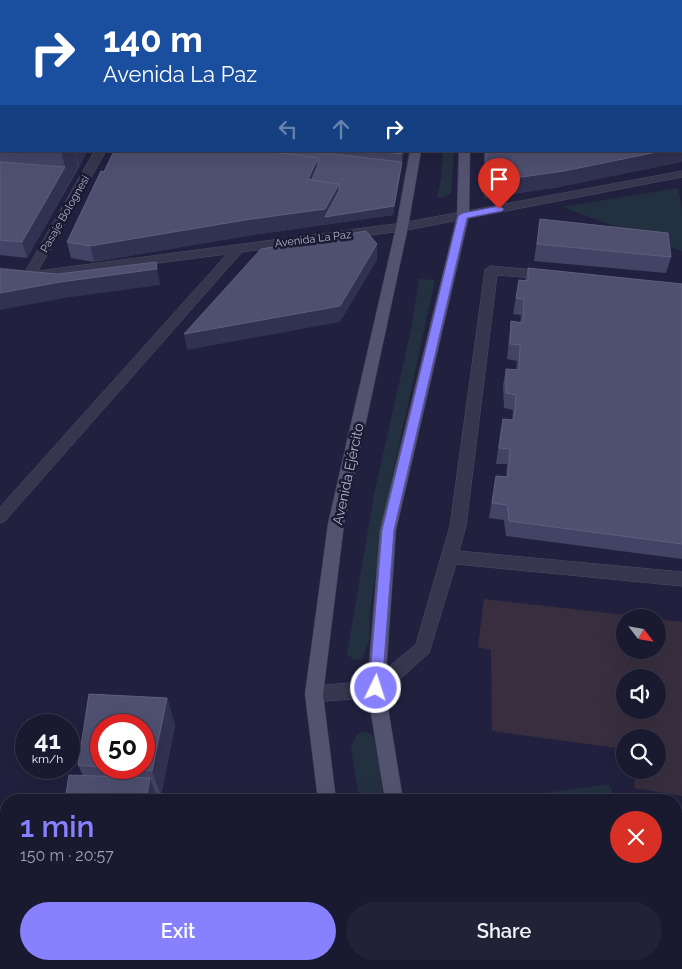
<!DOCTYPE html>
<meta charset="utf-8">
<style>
:root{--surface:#19192f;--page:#222237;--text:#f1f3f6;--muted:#9fa0aa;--line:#37384b;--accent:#8781ff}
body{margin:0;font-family:Raleway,sans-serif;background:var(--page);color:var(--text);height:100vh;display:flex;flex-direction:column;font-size:19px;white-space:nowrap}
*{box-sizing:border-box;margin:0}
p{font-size:16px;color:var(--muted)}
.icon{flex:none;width:28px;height:28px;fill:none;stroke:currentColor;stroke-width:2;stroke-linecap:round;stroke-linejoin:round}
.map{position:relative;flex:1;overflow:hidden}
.details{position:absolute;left:0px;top:794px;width:682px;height:176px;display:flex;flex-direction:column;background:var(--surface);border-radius:20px 20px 0 0;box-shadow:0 5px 20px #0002,0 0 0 1px var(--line)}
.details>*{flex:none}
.guide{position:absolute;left:0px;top:0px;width:682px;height:152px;box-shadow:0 5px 20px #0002,0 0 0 1px var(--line);background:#1a4fa0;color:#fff;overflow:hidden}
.needle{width:32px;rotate:121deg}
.tools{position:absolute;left:616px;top:609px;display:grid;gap:10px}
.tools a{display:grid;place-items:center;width:50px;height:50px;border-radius:50%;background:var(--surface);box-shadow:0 5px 20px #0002,0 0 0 1px var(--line);font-size:25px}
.speed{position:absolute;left:15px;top:714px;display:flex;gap:10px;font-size:25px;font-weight:700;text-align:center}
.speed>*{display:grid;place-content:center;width:65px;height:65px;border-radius:50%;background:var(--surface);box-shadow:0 5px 20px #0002,0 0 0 1px var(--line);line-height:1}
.speed small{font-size:12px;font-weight:400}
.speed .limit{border:8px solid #d22;background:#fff;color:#111}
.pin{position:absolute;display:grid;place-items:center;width:42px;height:42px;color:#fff;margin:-51px -21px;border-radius:50% 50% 50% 0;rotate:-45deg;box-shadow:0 0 5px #0007}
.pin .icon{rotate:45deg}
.me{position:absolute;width:55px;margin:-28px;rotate:4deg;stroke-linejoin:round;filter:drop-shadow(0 0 4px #0008)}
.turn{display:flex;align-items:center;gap:18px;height:105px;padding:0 20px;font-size:22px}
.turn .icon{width:65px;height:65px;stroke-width:2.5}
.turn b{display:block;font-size:35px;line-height:42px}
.lanes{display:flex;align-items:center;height:48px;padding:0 20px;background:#0003;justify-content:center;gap:25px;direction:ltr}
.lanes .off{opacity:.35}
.round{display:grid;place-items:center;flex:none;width:52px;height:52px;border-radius:26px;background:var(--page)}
.summary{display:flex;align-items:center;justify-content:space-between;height:85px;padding:0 20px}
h1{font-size:30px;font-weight:600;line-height:38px;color:var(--accent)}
.action{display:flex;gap:10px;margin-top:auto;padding:10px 20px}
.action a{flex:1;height:58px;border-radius:30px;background:var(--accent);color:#fff;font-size:20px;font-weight:600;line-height:58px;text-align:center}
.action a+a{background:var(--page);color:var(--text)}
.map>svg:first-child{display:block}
.medical{fill:#382e3f;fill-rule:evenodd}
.green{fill:#233040}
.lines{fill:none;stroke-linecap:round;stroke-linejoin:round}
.minor-casing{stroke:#4e4e67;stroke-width:1}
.major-casing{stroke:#3c3c55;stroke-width:1}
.minor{fill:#36364f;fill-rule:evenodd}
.major{fill:#54536f;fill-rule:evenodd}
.wall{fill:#434365;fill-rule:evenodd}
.shaded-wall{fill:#313151}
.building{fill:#4f4f70;stroke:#5f5e7e}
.route{fill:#8781ff;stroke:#5854a6}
.labels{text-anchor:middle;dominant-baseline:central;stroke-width:5;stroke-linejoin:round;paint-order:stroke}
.far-street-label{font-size:11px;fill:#b2b1ca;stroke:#1b1b34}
.street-label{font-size:14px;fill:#b2b1ca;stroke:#1b1b34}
</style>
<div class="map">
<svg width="682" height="969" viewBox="0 0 682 969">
<rect width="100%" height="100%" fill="#21213f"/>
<path class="medical" d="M484 599 643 617 625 618V650H658V619L682 622V796L634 788 635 770H658V738H625V749L492 731 491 650 478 647ZM625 678H658V710H625Z"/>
<g class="green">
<polygon points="443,151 454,151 451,194 442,198 437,197 441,179"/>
<polygon points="678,188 682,210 682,251 562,207"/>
<polygon points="419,279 435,280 388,496 370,610 369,640 362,659 354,660 347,654 374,494 411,330"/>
<path d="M365 731 374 736C381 757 380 779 383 800H359L351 747 357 734Z"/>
<polygon points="609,784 615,800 496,800"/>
<polygon points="511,964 670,964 672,969 512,969"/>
</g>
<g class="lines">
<g class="minor-casing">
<g id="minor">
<rect x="681" y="35" width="1" height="6"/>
<polygon points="95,151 106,151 38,271 402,223 682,171 682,177 402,231 242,252 5,521 0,523 0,507 227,254 29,280 0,276 0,268 25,271"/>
<polygon points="491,266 546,271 552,275 546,279 497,275 466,526 459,551 682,572 682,586 456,564 429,653 382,695 376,697 314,702 308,700 305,694 308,688 314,686 372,681 416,644 450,526 485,270"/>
</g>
</g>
<g class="major-casing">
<g id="major">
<polygon points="410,151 421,151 408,227 344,524 323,694 336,800 318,800 305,694 328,524 396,227"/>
<polygon points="459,151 470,151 469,216 396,530 385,689 403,800 385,800 367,689 380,530 457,216"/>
<polygon points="336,964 356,964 357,969 337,969"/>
<polygon points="412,964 432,964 433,969 413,969"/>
</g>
</g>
<use href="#minor" class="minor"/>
<use href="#major" class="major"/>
</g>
<g class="wall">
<polygon points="0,0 1,1 1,151 87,151 79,167 27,258 0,255"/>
<polygon points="114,151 404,151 393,215 246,236 94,262 71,258 67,242"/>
<polygon points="484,151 681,151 560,187 484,198"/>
<polygon points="540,219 671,257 666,273 534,261"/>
<polygon points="528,268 682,284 682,559 506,536 504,520 489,518 496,476 506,477 507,464 496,464 500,435 503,419 512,420 513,410 504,408 503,385 506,369 516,370 517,361 507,359 509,337 511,321 520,322 521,315 513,314 519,280 525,280"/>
<path d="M89 694 167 698 175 725 161 796H157L158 800H65L69 775 83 776 78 765ZM101 725H144V768H101Z"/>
</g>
<g class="shaded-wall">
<polygon points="681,147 682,147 682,162 560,187 484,198 486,182 662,151 681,151"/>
<polygon points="61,151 75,151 78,167 27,258 22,242 65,167"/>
<polygon points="75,151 87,151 79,167"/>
<polygon points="402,151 404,151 401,170 393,215 246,236 94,262 90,246 339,184 402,162"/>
<polygon points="318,158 319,174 312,188 308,179"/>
<polygon points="377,244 377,260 340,322 187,350 184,334"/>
<polygon points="156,262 160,285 64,298 0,310 0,293"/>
<polygon points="167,698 175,725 161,796 152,771"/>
<polygon points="150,778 158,800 146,800"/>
</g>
<g class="building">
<polygon points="0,0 120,0 122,1 1,1 1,43 0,43"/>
<rect x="0" y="58" width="1" height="69"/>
<rect x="681" y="114" width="1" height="33"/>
<rect x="0" y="127" width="1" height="18"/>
<polygon points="114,151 267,151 318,158 308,179 339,184 325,209 245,220 90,246 67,242 101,171 104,172"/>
<polygon points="267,151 308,151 402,162 394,206 325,217 339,191 339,184 312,180 318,165 318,158"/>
<polygon points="375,151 402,151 402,154"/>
<polygon points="486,151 662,151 564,171 486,182"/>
<polygon points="0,162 65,167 22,242 0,240"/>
<polygon points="540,219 668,233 671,257 537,244"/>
<polygon points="366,231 377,244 340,306 184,334 261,249"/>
<polygon points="156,262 157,269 60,282 0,293 0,269 58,274"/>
<polygon points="528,268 682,284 682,544 509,521 507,505 492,503 496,476 508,477 510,449 499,448 503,419 514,420 516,395 506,393 506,369 519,370 520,345 510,344 511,321 523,323 524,299 516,298 519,280 528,281"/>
<polygon points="89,694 167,698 152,771 113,768 144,768 144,725 101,725 101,767 78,765"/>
<polygon points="69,775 150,778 146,800 65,800"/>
</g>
<polygon class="route" points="499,206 504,209 502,211 467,218 394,530 382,688 380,693 376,694 371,693 369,688 382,530 458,216 463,213"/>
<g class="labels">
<g class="far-street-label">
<text transform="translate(65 214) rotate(-60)">Pasaje Bolognesi</text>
<text transform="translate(313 239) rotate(-7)">Avenida La Paz</text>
</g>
<g class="street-label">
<text transform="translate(348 474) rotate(-78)">Avenida Ejército</text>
</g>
</g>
</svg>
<div class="tools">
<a><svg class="needle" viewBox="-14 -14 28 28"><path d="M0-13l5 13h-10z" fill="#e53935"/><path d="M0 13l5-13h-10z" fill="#9fa0aa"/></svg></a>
<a><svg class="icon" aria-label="sound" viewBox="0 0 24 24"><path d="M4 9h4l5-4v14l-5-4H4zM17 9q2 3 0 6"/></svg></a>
<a><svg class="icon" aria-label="search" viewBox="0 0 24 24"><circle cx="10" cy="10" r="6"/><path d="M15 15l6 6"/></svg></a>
</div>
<div class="speed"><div>41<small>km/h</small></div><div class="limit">50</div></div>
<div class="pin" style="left:499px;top:209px;background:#d93025"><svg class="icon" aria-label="arrive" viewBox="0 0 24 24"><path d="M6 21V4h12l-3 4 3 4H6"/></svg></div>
<svg class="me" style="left:376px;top:688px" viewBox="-20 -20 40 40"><circle r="17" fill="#8781ff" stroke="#fff" stroke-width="3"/><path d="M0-11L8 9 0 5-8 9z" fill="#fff"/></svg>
<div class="guide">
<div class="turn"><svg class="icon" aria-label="right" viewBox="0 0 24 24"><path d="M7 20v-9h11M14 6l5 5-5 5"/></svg><div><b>140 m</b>Avenida La Paz</div></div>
<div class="lanes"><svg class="icon off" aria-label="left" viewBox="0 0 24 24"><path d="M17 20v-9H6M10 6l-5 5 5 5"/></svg><svg class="icon off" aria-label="ahead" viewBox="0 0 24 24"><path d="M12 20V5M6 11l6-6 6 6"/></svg><svg class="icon" aria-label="right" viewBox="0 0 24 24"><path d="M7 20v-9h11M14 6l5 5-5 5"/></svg></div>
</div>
<section class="details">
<div class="summary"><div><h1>1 min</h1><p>150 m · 20:57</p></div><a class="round" style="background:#d93025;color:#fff"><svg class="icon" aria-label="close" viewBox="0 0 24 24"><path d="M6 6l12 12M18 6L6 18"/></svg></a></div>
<div class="action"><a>Exit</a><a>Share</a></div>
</section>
</div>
